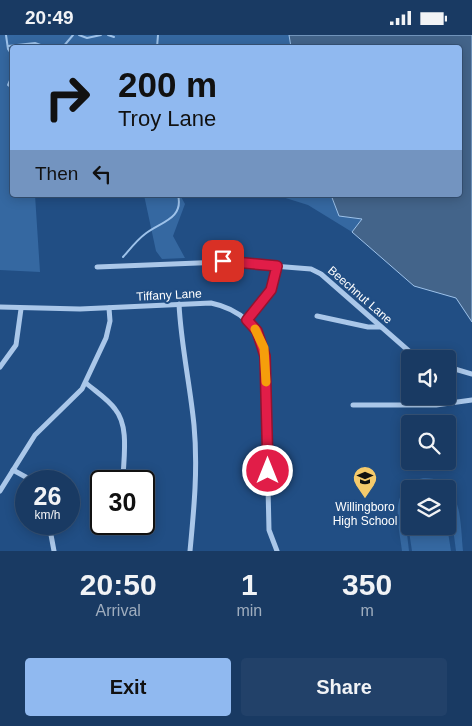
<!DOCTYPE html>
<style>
:root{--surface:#193a63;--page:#224169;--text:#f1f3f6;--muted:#9fadbe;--line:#375478;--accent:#90b9f0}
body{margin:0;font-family:Helvetica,sans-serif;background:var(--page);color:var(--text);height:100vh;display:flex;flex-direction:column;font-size:19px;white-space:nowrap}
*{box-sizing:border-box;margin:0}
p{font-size:16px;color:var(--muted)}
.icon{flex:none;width:28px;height:28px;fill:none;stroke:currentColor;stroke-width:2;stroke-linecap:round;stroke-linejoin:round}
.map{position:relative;height:516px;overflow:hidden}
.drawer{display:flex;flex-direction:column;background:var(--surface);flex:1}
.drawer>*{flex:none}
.banner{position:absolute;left:10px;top:10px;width:452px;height:152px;border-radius:5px;box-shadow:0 2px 12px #0003,0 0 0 1px var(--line);background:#90b9f0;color:#111;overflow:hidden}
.controls{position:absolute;left:401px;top:315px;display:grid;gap:10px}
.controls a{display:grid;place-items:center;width:55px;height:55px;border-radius:5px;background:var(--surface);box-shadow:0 2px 12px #0003,0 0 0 1px var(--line);font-size:25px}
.speed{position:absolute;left:15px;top:435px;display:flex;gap:10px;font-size:25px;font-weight:700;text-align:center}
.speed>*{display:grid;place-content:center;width:65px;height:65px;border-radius:50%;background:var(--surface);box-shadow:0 2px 12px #0003,0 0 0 1px var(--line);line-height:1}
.speed small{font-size:12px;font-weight:400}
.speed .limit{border:2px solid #111;border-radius:8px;background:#fff;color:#111}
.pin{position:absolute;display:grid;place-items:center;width:42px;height:42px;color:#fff;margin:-21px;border-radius:10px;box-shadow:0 2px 8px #0006}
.me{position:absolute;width:55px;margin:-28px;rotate:0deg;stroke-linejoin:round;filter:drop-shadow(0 0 4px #0008)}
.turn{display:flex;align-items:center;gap:18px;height:105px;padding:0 25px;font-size:22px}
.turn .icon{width:65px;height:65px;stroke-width:2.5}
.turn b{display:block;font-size:35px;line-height:42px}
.then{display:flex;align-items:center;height:48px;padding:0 25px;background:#0003;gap:10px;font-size:19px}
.eta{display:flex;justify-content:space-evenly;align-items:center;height:85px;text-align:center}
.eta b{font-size:30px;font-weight:800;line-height:35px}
.action{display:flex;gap:10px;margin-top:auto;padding:10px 25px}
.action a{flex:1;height:58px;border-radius:5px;background:var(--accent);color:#111;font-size:20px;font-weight:800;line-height:58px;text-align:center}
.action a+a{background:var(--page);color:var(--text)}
.status{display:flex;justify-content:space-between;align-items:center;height:35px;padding:0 25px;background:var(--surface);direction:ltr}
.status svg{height:14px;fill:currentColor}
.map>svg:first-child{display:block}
.green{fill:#3568a1}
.water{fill:#43648a;stroke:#9dc2ea}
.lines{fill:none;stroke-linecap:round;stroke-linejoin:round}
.stream{stroke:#9dc2ea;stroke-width:2}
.minor{stroke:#aac7e9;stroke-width:5}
.route-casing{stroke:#92132f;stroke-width:12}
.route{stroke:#e11d48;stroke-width:9}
.slow{stroke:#f59e0b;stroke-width:9}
.labels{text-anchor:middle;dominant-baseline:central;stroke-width:4.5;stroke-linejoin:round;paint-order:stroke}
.street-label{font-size:12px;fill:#fff;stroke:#214e84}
.poi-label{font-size:12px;fill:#fff;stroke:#214e84}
</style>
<div class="status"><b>20:49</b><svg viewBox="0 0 49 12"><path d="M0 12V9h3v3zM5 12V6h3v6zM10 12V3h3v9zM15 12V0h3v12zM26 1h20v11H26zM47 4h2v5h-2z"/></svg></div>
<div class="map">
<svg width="472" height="516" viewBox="0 0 472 516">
<rect width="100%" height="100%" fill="#214e84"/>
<g class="green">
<polygon points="0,0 289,0 291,12 12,12 12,160 35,160 40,237 0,235"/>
<polygon points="144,160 180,160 185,169 173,201 185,223 162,224 156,216"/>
<polygon points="276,160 331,160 339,181 362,184 352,197 308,170"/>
<path d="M423 443C463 441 460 488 463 516H456L448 454 428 450 410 454 404 473 409 516H402C399 489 387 453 423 443Z"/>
<polygon points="410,469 410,491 447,491 451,516 412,516 405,470"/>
</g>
<polygon class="water" points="289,0 472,0 472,287 456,263 414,251 352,197 362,184 339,181 331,160 460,160 460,12 291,12"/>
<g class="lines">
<g class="stream">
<polyline points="6,0 8,14 12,20"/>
<polyline points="79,0 87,3 101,0"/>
<polyline points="108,0 114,2"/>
<polyline points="8,11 35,8 46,12"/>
<polyline points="63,12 73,0"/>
<polyline points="157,12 158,0"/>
<polyline points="12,41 8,50 12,53"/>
<path d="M123 222C130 214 137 205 145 199 160 187 184 184 178 160"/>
</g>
<g class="minor">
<polyline points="97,232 223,227 311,234 321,239 410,317 423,324"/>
<path d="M179 269C181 310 190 349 194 390 198 433 194 474 190 516"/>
<path d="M0 272 80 274 211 268C240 274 260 292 265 321L269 495 277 516"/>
<polyline points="317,281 368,292 381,292"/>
<polyline points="247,285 271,255 277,231"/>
<polyline points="0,332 16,310 21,274"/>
<polyline points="448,332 472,339"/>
<path d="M86 348C95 356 108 364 115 374 130 392 123 425 123 446"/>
<polyline points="353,370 436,370 472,365"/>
<polyline points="13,435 33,446"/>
<polyline points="0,456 35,400 82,354 106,303 110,286 109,273"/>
<polyline points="49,489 54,516"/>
</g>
</g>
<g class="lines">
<g class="route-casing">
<polyline id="route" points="223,226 277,231 271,255 247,285 257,296 265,321 268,436"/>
</g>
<use href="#route" class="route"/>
<polyline class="slow" points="255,294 264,313 266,347"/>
</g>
<defs>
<g id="school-pin" transform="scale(1.25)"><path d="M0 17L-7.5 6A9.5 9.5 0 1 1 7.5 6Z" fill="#f5ca6b" stroke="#214e84"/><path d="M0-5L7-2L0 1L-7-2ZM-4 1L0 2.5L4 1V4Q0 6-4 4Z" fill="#111"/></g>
</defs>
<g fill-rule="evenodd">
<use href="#school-pin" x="365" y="443"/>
</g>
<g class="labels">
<g class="street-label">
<text transform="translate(169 260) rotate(-3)">Tiffany Lane</text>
<text transform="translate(360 260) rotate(41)">Beechnut Lane</text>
</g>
<g class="poi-label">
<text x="365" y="472">Willingboro<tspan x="365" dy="14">High School</tspan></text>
</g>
</g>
</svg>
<div class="controls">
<a><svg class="icon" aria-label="sound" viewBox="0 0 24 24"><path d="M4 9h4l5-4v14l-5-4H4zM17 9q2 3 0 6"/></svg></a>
<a><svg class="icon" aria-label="search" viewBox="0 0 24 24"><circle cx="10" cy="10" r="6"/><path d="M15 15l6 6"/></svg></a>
<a><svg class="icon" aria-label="layers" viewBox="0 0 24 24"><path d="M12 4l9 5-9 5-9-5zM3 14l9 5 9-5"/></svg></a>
</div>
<div class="speed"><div>26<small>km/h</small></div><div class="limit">30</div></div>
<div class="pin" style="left:223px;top:226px;background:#d93025"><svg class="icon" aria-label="arrive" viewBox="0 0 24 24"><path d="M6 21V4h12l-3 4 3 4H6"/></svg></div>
<svg class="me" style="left:268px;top:436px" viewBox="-20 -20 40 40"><circle r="17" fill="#e11d48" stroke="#fff" stroke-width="3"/><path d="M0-11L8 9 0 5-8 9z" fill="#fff"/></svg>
<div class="banner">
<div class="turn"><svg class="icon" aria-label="right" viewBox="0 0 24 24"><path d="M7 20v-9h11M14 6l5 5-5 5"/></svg><div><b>200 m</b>Troy Lane</div></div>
<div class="then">Then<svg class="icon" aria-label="left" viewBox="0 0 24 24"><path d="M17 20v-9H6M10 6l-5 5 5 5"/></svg></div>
</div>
</div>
<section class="drawer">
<div class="eta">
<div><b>20:50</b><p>Arrival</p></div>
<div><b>1</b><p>min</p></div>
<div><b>350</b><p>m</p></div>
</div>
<div class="action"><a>Exit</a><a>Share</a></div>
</section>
